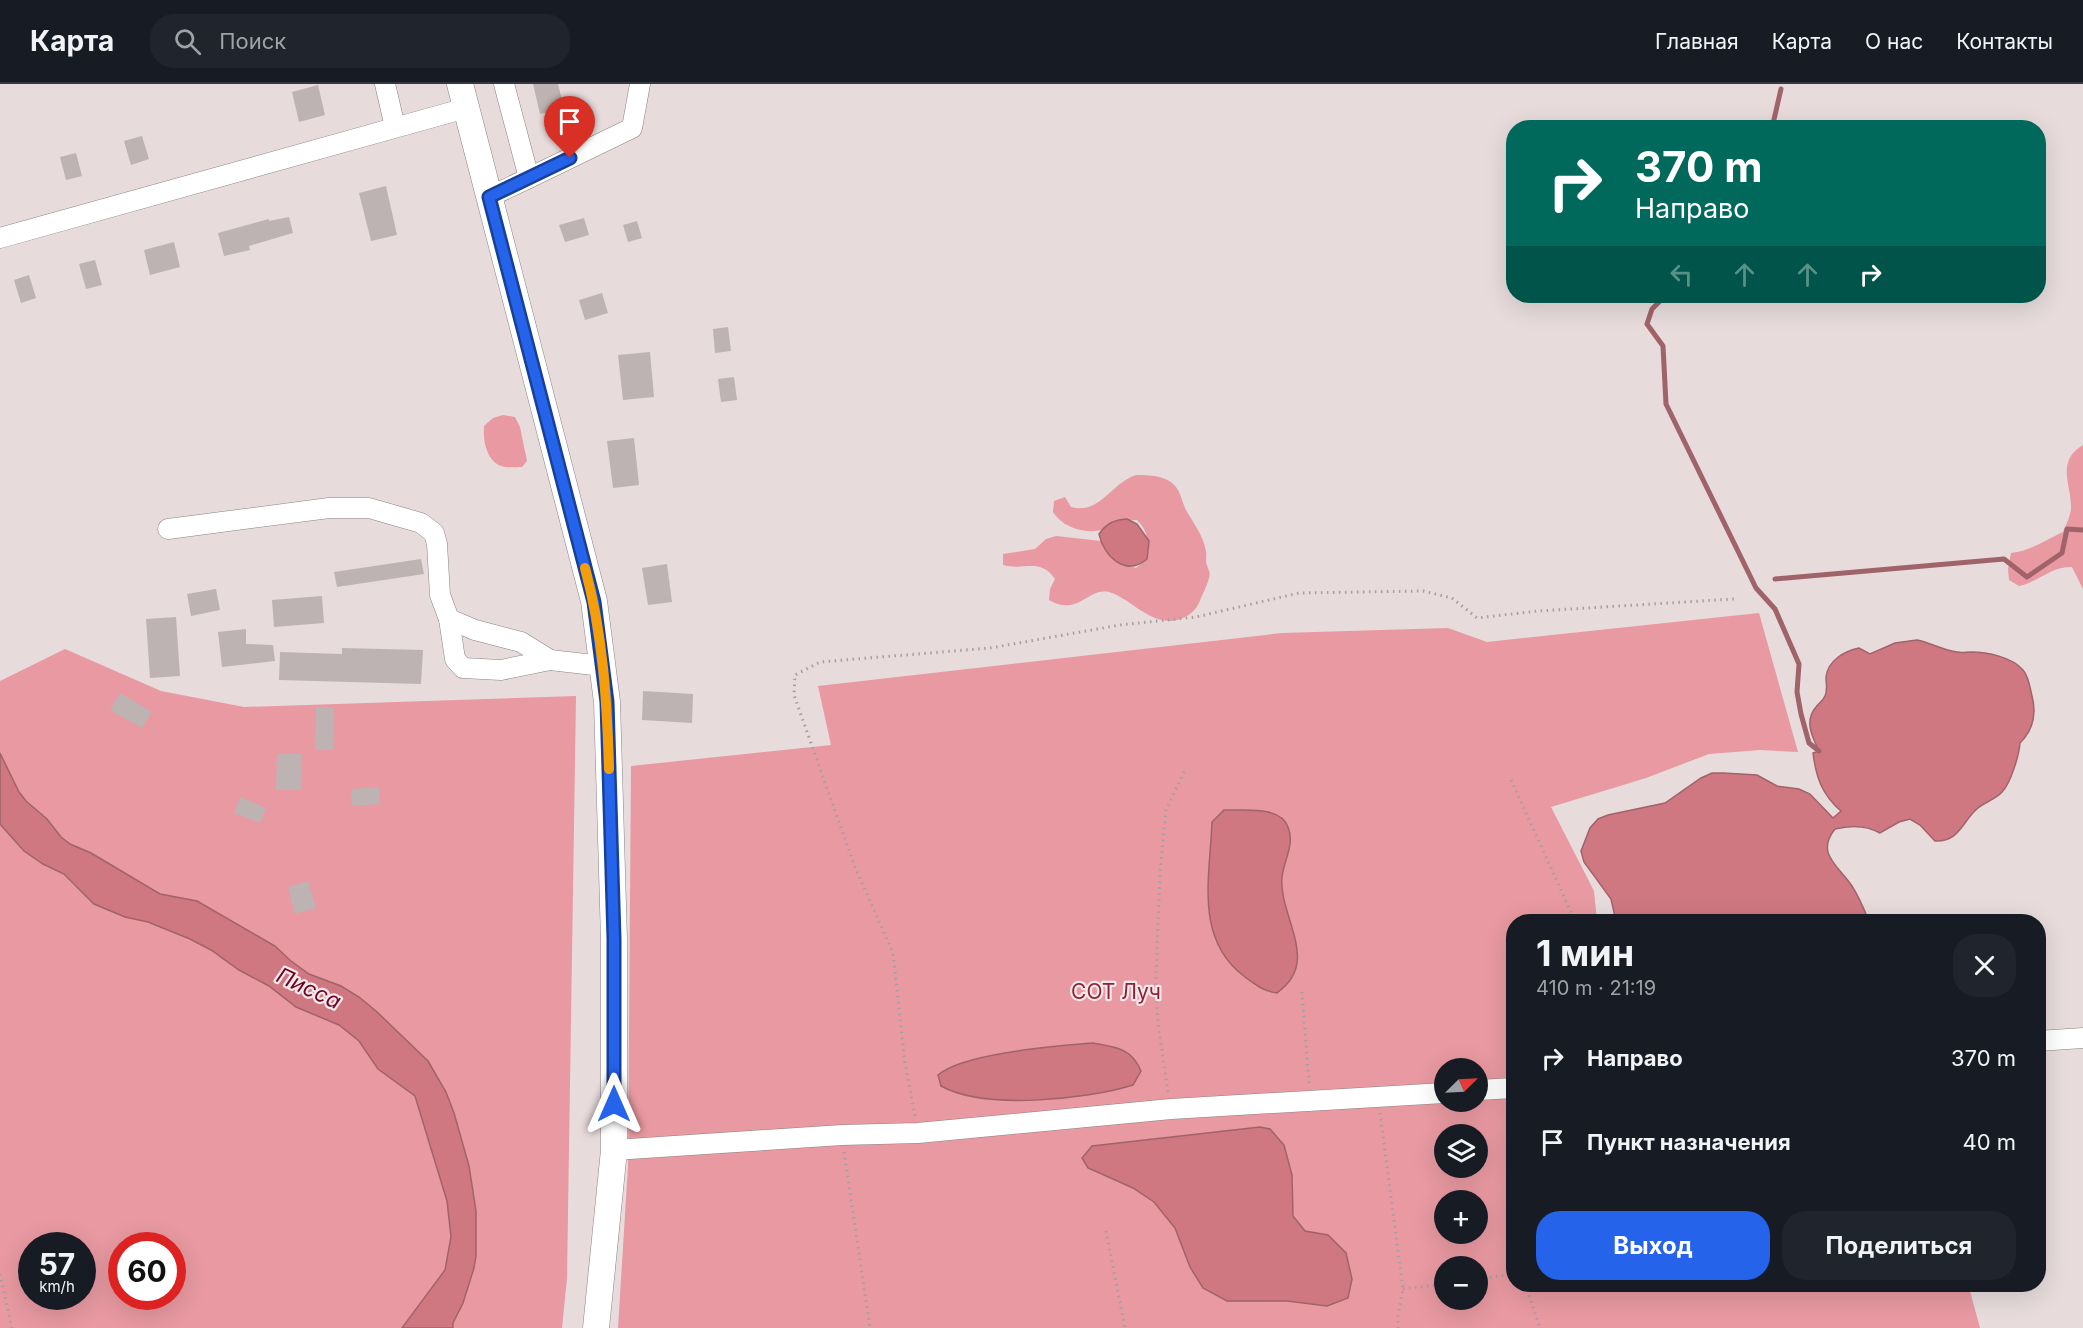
<!DOCTYPE html>
<html lang="ru">
<meta charset="utf-8">
<style>
:root{--surface:#171b24;--page:#20242c;--text:#f1f3f6;--muted:#9ea1a6;--line:#363941;--accent:#2563eb}
body{margin:0;font-family:Inter,sans-serif;background:var(--page);color:var(--text);height:100vh;display:flex;flex-direction:column;font-size:22px;white-space:nowrap}
*{box-sizing:border-box;margin:0}
p{font-size:20px;color:var(--muted)}
.icon{flex:none;width:33px;height:33px;fill:none;stroke:currentColor;stroke-width:2;stroke-linecap:round;stroke-linejoin:round}
.map{position:relative;flex:1;overflow:hidden}
.sheet{position:absolute;left:1506px;top:830px;width:540px;height:378px;display:flex;flex-direction:column;background:var(--surface);border-radius:24px;box-shadow:0 6px 24px #0002}
.sheet>*{flex:none}
.top-card{position:absolute;left:1506px;top:36px;width:540px;height:183px;border-radius:24px;box-shadow:0 6px 24px #0002;background:#00695c;color:#fff;overflow:hidden}
.needle{width:39px;rotate:66deg}
.fabs{position:absolute;left:1434px;top:974px;display:grid;gap:12px}
.fabs a{display:grid;place-items:center;width:54px;height:54px;border-radius:50%;background:var(--surface);box-shadow:0 6px 24px #0002;font-size:30px}
.speed{position:absolute;left:18px;top:1148px;display:flex;gap:12px;font-size:30px;font-weight:700;text-align:center}
.speed>*{display:grid;place-content:center;width:78px;height:78px;border-radius:50%;background:var(--surface);box-shadow:0 6px 24px #0002;line-height:1}
.speed small{font-size:15px;font-weight:400}
.speed .limit{border:9px solid #d22;background:#fff;color:#111}
.pin{position:absolute;display:grid;place-items:center;width:51px;height:51px;color:#fff;margin:-62px -26px;border-radius:50% 50% 50% 0;rotate:-45deg;box-shadow:0 0 6px #0007}
.pin .icon{rotate:45deg}
.me{position:absolute;width:66px;margin:-33px;rotate:0deg;stroke-linejoin:round;filter:drop-shadow(0 0 4px #0008)}
.turn{display:flex;align-items:center;gap:21px;height:126px;padding:0 30px;font-size:27px}
.turn .icon{width:78px;height:78px;stroke-width:2.5}
.turn b{display:block;font-size:42px;line-height:51px}
.lanes{display:flex;align-items:center;height:57px;padding:0 30px;background:#0003;justify-content:center;gap:30px;direction:ltr}
.lanes .off{opacity:.35}
.round{display:grid;place-items:center;flex:none;width:63px;height:63px;border-radius:24px;background:var(--page)}
.headline{display:flex;align-items:center;justify-content:space-between;height:102px;padding:0 30px}
h1{font-size:36px;font-weight:700;line-height:45px}
.primary-button{display:flex;gap:12px;margin-top:auto;padding:12px 30px}
.primary-button a{flex:1;height:69px;border-radius:24px;background:var(--accent);color:#fff;font-size:24px;font-weight:700;line-height:69px;text-align:center}
.primary-button a+a{background:var(--page);color:var(--text)}
ul{padding:0;list-style:none}
li{display:flex;align-items:center;gap:18px;height:84px;padding:0 30px}
li div{flex:1}
li b{display:block;font-size:22px}
li em{font-style:normal}
header{display:flex;align-items:center;gap:36px;box-sizing:border-box;height:84px;padding:0 30px;background:var(--surface);border-bottom:2px solid var(--line)}
header strong{font-size:28px}
nav{display:flex;gap:33px;margin-inline-start:auto;font-size:21px}
.search{width:420px;height:54px;background:var(--page);display:flex;align-items:center;gap:15px;box-sizing:border-box;padding:0 21px;border-radius:24px;color:var(--muted);font-size:22px}
.map>svg:first-child{display:block}
.green{fill:#e899a1;fill-rule:evenodd}
.water{fill:#cf7882;stroke:#a1636a;stroke-width:1.5}
.lines{fill:none;stroke-linecap:round;stroke-linejoin:round}
.stream{stroke:#a1636a;stroke-width:5}
.building{fill:#beb3b3}
.minor-casing{stroke:#8d8283;stroke-width:21}
.major-casing{stroke:#8d8283;stroke-width:27}
.path{stroke:#a79e9f;stroke-width:3;stroke-dasharray:1.5 4.5;stroke-linecap:butt}
.minor{stroke:#fff;stroke-width:20}
.major{stroke:#fff;stroke-width:26}
.route-casing{stroke:#184099;stroke-width:15}
.route{stroke:#2563eb;stroke-width:10}
.slow{stroke:#f59e0b;stroke-width:10}
.labels{text-anchor:middle;dominant-baseline:central;stroke-width:4.5;stroke-linejoin:round;paint-order:stroke}
.park-label{font-size:21px;fill:#8b2239;stroke:#f4e8e9}
.water-label{font-size:22px;font-style:italic;fill:#700024;stroke:#f4e8e9}
</style>
<header>
<strong>Карта</strong>
<div class="search"><svg class="icon" aria-label="search" viewBox="0 0 24 24"><circle cx="10" cy="10" r="6"/><path d="M15 15l6 6"/></svg>Поиск</div>
<nav><a>Главная</a><a>Карта</a><a>О нас</a><a>Контакты</a></nav>
</header>
<div class="map">
<svg width="2083" height="1244" viewBox="0 0 2083 1244">
<rect width="100%" height="100%" fill="#e7dbdc"/>
<g class="green">
<path d="M503 331 515 333 520 343 527 377 522 383C516 383 507 384 501 382 486 376 483 356 484 342L493 334Z"/>
<path d="M2083 361V505L2072 483C2051 482 2039 498 2019 502L2009 496 2008 485 2011 469C2030 467 2046 456 2063 448 2066 441 2070 433 2071 425 2072 401 2055 378 2083 361Z"/>
<path d="M1136 391C1148 391 1162 391 1172 399 1181 406 1181 416 1186 426 1194 440 1203 451 1206 467 1207 472 1205 477 1207 481 1208 486 1211 488 1209 494 1207 502 1202 511 1199 519 1194 530 1181 537 1169 537 1147 536 1132 517 1112 509 1088 500 1080 534 1049 516L1050 505 1055 495C1040 473 1025 487 1003 481V470L1035 465 1046 455 1056 452 1101 457 1125 481 1136 484 1145 477C1147 459 1151 450 1137 436 1124 436 1117 441 1105 445 1086 451 1063 444 1053 428L1054 417 1065 413 1071 423C1100 431 1111 399 1136 391Z"/>
<path d="M1759 529 1798 668 1760 666 1709 670 1646 694 1551 723 1594 807 1597 837H1514V1200H1968L1980 1244H618L628 1082 631 682 831 661 818 602 1282 549 1448 544 1487 558ZM1444 984H1478V1017H1444ZM1444 1050H1478V1083H1444ZM1444 1116H1478V1149H1444ZM1444 1182H1478V1215H1444Z"/>
<path d="M65 565 161 607 244 623 576 612 567 1194 562 1244H0V597ZM32 1161H82V1212H32ZM122 1161H172V1212H122Z"/>
</g>
<g class="water">
<path d="M1127 435 1137 440 1149 457 1147 475C1126 493 1104 473 1099 450 1107 439 1114 436 1127 435Z"/>
<path d="M1917 556C1931 559 1943 566 1957 568 1962 569 1966 568 1971 568 1987 568 2012 573 2023 586 2029 593 2030 604 2032 612 2037 631 2033 646 2020 659 2019 671 2011 699 2002 708 1996 715 1985 718 1978 724 1962 737 1960 758 1935 757L1920 741 1910 735 1899 738 1880 749C1866 741 1851 741 1835 745 1815 770 1839 782 1852 802 1859 813 1864 825 1869 837H1616L1611 815 1584 778 1581 767 1590 744 1598 735 1608 731 1665 719 1701 694 1712 689H1723L1757 691 1777 702 1799 705 1810 710 1833 734 1841 727C1822 711 1816 693 1813 669L1819 667C1812 652 1804 637 1816 623 1819 619 1823 617 1825 612 1828 606 1826 600 1826 593 1828 576 1845 567 1859 564L1870 570 1895 559Z"/>
<polygon points="0,669 19,708 26,717 47,735 61,753 70,760 91,769 160,810 197,817 275,862 291,877 309,890 341,902 359,913 376,927 428,977 446,1008 454,1029 469,1082 476,1127 476,1172 474,1184 463,1219 453,1239 453,1244 402,1244 445,1186 451,1153 447,1117 415,1012 378,985 359,957 339,941 296,923 269,902 239,886 211,866 190,855 148,838 125,833 94,820 64,790 43,780 24,767 0,740"/>
<path d="M1224 726C1242 727 1280 721 1288 743 1295 760 1284 776 1282 793 1279 819 1301 854 1297 879 1295 893 1287 901 1277 909 1263 907 1256 901 1245 893 1194 855 1210 793 1212 738Z"/>
<path d="M1093 959C1115 963 1132 964 1141 987L1133 1001C1085 1016 984 1026 941 1002L938 991C963 969 1057 962 1093 959Z"/>
<polygon points="1260,1043 1270,1045 1284,1061 1292,1091 1293,1132 1305,1147 1328,1151 1346,1169 1352,1195 1348,1214 1327,1222 1287,1217 1227,1217 1203,1204 1190,1183 1175,1144 1154,1118 1133,1104 1088,1084 1082,1074 1092,1062"/>
</g>
<g class="lines">
<g class="stream">
<polyline points="1772,44 1781,5"/>
<polyline points="1668,212 1665,212 1652,225 1647,240 1663,262 1666,320 1756,504 1775,525 1799,580 1797,608 1801,630 1809,659 1819,667"/>
<polyline points="1775,495 2004,475 2027,493 2062,469 2067,445 2083,446"/>
</g>
</g>
<g class="building">
<polygon points="533,0 558,0 564,24 540,30"/>
<polygon points="318,1 325,31 299,38 292,8"/>
<polygon points="142,52 149,75 131,81 124,57"/>
<polygon points="76,69 82,92 66,96 60,73"/>
<polygon points="386,102 397,151 371,157 359,109"/>
<polygon points="289,133 293,149 249,162 250,166 224,172 218,149 269,135 269,137"/>
<polygon points="584,134 589,151 565,158 559,141"/>
<polygon points="637,137 642,154 628,158 623,141"/>
<polygon points="174,158 180,183 150,191 144,166"/>
<polygon points="95,176 102,201 86,205 79,180"/>
<polygon points="29,191 36,214 21,219 14,196"/>
<polygon points="602,209 608,229 585,236 579,216"/>
<polygon points="728,243 731,267 715,269 713,245"/>
<polygon points="650,268 654,313 623,316 618,271"/>
<polygon points="734,293 737,316 721,318 718,295"/>
<polygon points="634,354 639,401 613,404 607,357"/>
<polygon points="421,475 424,490 337,503 334,488"/>
<polygon points="667,480 672,518 648,521 642,484"/>
<polygon points="216,505 220,526 191,532 187,510"/>
<polygon points="322,512 324,539 274,543 272,516"/>
<polygon points="176,533 180,592 150,594 146,535"/>
<polygon points="246,545 246,560 273,561 275,577 222,583 218,548"/>
<polygon points="342,564 423,566 421,600 279,596 280,568 342,570"/>
<polygon points="643,607 693,610 692,639 642,636"/>
<polygon points="120,609 152,628 142,644 110,626"/>
<polygon points="316,623 334,623 333,666 315,666"/>
<polygon points="277,670 301,670 301,706 276,706"/>
<polygon points="379,703 380,720 352,722 351,705"/>
<polygon points="240,713 266,724 260,739 234,729"/>
<polygon points="308,797 316,824 295,830 288,803"/>
</g>
<g class="lines">
<g class="minor-casing">
<g id="minor">
<polyline points="385,0 395,43"/>
<polyline points="529,94 632,44 640,0"/>
<polyline points="489,113 529,94 504,0"/>
<polyline points="0,154 466,24"/>
<polyline points="168,445 329,424 369,424 421,439 434,449 437,460 440,511 449,535 475,546 521,558 550,576"/>
<polyline points="449,535 455,575 463,584 501,586 550,576 603,582"/>
<polyline points="2038,957 2083,954"/>
<polyline points="1478,1006 1514,1004"/>
<polyline points="614,1066 842,1051 918,1049 1171,1025 1444,1009"/>
</g>
</g>
<g class="major-casing">
<polyline id="major" points="460,0 594,517 607,618 614,855 614,1066 596,1244"/>
</g>
<g class="path">
<polyline points="1511,696 1575,837"/>
<polyline points="1302,908 1309,999"/>
<polyline points="1168,1008 1158,940 1156,894 1160,789 1166,726 1184,688"/>
<polyline points="1380,1029 1403,1205 1398,1231 1398,1244"/>
<polyline points="915,1032 905,979 893,869 855,783 801,631 794,611 795,591 820,578 990,564 1120,541 1196,533 1299,509 1423,507 1452,514 1477,534 1538,527 1734,515"/>
<polyline points="844,1068 870,1244"/>
<polyline points="1106,1147 1125,1244"/>
<polyline points="0,1190 12,1244"/>
<polyline points="1478,1195 1514,1190"/>
<polyline points="1525,1200 1540,1244"/>
<polyline points="1403,1205 1444,1200"/>
</g>
<use href="#minor" class="minor"/>
<use href="#major" class="major"/>
</g>
<g class="lines">
<g class="route-casing">
<polyline id="route" points="570,74 489,113 594,518 607,618 614,855 614,1020"/>
</g>
<use href="#route" class="route"/>
<path class="slow" d="M585 484C603 550 607 617 609 685"/>
</g>
<g class="labels">
<g class="park-label">
<text x="1116" y="907">СОТ Луч</text>
</g>
<g class="water-label">
<text transform="translate(309 904) rotate(25)">Писса</text>
</g>
</g>
</svg>
<div class="fabs">
<a><svg class="needle" viewBox="-14 -14 28 28"><path d="M0-13l5 13h-10z" fill="#e53935"/><path d="M0 13l5-13h-10z" fill="#9ea1a6"/></svg></a>
<a><svg class="icon" aria-label="layers" viewBox="0 0 24 24"><path d="M12 4l9 5-9 5-9-5zM3 14l9 5 9-5"/></svg></a>
<a>+</a>
<a>−</a>
</div>
<div class="speed"><div>57<small>km/h</small></div><div class="limit">60</div></div>
<div class="pin" style="left:570px;top:74px;background:#d93025"><svg class="icon" aria-label="arrive" viewBox="0 0 24 24"><path d="M6 21V4h12l-3 4 3 4H6"/></svg></div>
<svg class="me" style="left:614px;top:1020px" viewBox="-20 -20 40 40"><path d="M0-17L14 15 0 8-14 15z" fill="#2563eb" stroke="#fff" stroke-width="4"/></svg>
<div class="top-card">
<div class="turn"><svg class="icon" aria-label="right" viewBox="0 0 24 24"><path d="M7 20v-9h11M14 6l5 5-5 5"/></svg><div><b>370 m</b>Направо</div></div>
<div class="lanes"><svg class="icon off" aria-label="left" viewBox="0 0 24 24"><path d="M17 20v-9H6M10 6l-5 5 5 5"/></svg><svg class="icon off" aria-label="ahead" viewBox="0 0 24 24"><path d="M12 20V5M6 11l6-6 6 6"/></svg><svg class="icon off" aria-label="ahead" viewBox="0 0 24 24"><path d="M12 20V5M6 11l6-6 6 6"/></svg><svg class="icon" aria-label="right" viewBox="0 0 24 24"><path d="M7 20v-9h11M14 6l5 5-5 5"/></svg></div>
</div>
<section class="sheet">
<div class="headline"><div><h1>1 мин</h1><p>410 m · 21:19</p></div><a class="round"><svg class="icon" aria-label="close" viewBox="0 0 24 24"><path d="M6 6l12 12M18 6L6 18"/></svg></a></div>
<ul>
<li><svg class="icon" aria-label="right" viewBox="0 0 24 24"><path d="M7 20v-9h11M14 6l5 5-5 5"/></svg><div><b>Направо</b></div><em>370 m</em></li>
<li><svg class="icon" aria-label="arrive" viewBox="0 0 24 24"><path d="M6 21V4h12l-3 4 3 4H6"/></svg><div><b>Пункт назначения</b></div><em>40 m</em></li>
</ul>
<div class="primary-button"><a>Выход</a><a>Поделиться</a></div>
</section>
</div>
